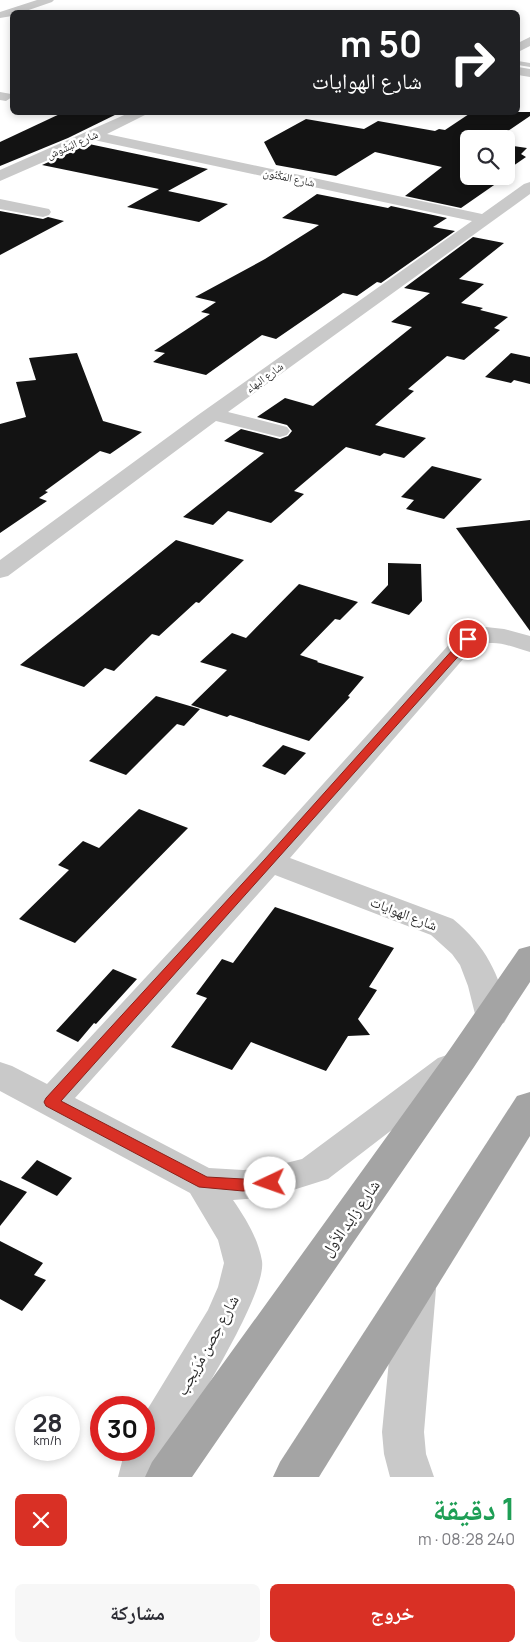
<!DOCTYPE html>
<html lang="ar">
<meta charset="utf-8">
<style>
:root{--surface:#fff;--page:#f7f7f7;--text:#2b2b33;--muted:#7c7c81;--accent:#d93025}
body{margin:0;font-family:Manrope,"Noto Naskh Arabic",sans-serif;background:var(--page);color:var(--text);direction:rtl;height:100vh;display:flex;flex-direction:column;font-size:19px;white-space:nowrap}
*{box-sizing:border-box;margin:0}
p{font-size:16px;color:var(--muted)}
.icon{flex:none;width:28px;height:28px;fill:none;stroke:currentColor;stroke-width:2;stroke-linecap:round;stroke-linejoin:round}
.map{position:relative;height:1477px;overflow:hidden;direction:ltr}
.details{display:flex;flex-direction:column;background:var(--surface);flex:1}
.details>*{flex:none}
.banner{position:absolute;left:10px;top:10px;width:510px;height:105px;border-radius:8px;box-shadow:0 2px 8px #0003;direction:rtl;background:#202124;color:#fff;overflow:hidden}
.buttons{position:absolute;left:460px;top:130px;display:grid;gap:10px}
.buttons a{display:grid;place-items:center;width:55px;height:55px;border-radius:8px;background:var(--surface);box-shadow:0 2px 8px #0003;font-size:25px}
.speed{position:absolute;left:15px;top:1396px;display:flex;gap:10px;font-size:25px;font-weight:700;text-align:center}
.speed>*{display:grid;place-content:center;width:65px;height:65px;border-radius:50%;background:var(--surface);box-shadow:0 2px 8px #0003;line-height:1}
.speed small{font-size:12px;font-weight:400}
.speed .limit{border:8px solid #d22;background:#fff;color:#111}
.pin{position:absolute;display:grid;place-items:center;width:42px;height:42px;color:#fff;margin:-21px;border:2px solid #fff;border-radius:50%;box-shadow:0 1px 5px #0007}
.me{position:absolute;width:55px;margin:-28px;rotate:267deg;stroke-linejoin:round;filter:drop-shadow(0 0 4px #0008)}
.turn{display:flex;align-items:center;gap:18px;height:105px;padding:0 15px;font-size:22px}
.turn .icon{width:65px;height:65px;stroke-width:2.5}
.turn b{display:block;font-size:35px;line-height:42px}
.round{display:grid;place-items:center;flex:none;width:52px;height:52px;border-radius:8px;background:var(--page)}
.head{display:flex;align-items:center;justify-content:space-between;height:85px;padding:0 15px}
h1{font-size:30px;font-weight:700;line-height:38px;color:#1e9e55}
.primary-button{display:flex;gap:10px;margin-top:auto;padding:10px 15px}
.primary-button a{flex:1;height:58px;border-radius:8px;background:var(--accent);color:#fff;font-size:20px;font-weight:700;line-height:58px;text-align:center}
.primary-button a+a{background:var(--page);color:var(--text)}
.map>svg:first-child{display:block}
.building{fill:#131313}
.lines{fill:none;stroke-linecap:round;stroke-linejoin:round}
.lane{fill:#c9c9c9;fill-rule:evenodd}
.street{fill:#c9c9c9;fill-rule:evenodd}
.primary{fill:#a4a4a4;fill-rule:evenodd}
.route{fill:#d93025;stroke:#8d1f18}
.labels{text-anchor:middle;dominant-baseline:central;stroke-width:5;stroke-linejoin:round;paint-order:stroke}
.far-street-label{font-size:11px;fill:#2c2c2c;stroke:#fff}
.street-label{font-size:14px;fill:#2c2c2c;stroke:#fff}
.near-street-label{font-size:16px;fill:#2c2c2c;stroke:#fff}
</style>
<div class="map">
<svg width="530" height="1477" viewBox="0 0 530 1477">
<rect width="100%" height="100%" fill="#fff"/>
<g class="building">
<polygon points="64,112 121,112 68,138 0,166 0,142"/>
<polygon points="472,112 530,112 530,116 496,139 469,139 469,176 506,176 506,173 510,174 461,208 405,196 442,167 375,152 336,176 276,165 264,142 306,119 364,129 378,121 435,131 439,129 445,130"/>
<polygon points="89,144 208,169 168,191 228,204 199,222 127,207 159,189 42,165"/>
<polygon points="506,145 527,148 521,154 526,157 506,171"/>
<polygon points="317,194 388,208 391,206 447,218 433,227 455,231 381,283 377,282 357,296 343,293 276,339 262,335 206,375 153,362 165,353 154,351 210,314 201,312 216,302 195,297 265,259 319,225 282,218"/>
<polygon points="0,211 43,219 48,217 64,221 0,255"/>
<polygon points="473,237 504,243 459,279 484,284 461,303 483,308 480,310 508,317 494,328 500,330 464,360 447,356 408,389 414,391 375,425 426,438 404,458 384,453 380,456 346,447 294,491 304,494 271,523 228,511 213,525 183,517 264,453 224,441 241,429 280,439 288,436 292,431 287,425 257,417 285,398 313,406 412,327 391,322 430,293 404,288"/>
<polygon points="77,353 103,421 142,432 110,454 100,451 45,491 48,492 39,498 47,501 0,533 0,424 26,417 16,382 36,380 29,358"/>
<polygon points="511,353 530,357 530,384 514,380 511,383 485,377"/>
<polygon points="432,466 482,479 444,519 406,509 414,500 401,497"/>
<polygon points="530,520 530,631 456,528"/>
<polygon points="176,540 244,560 199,603 196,602 159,636 152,634 114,671 105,668 84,687 20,665 82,616"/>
<polygon points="388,563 421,564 422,601 409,615 371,603 388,585"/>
<polygon points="299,584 358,602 340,620 335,619 300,655 318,661 317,662 364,677 348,696 350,697 309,741 230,715 227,717 191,705 227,670 200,662 232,633 246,638"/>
<polygon points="156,696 200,709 184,726 177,724 126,775 89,761"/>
<polygon points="283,745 306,753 285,775 262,766"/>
<polygon points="139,809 188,828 75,943 19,919 69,870 58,865 83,841 99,848"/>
<polygon points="275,907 394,948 369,987 377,990 358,1019 370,1035 348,1036 326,1071 251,1042 232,1070 171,1047 207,998 196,994 222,959 233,963"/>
<polygon points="113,969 137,979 96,1024 94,1023 78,1042 56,1031"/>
<polygon points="37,1160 72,1178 57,1196 21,1178"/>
<polygon points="0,1180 27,1192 0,1226"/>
<polygon points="0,1241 43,1263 34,1275 46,1280 22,1311 0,1299"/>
</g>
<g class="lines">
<polygon class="lane" points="518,61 530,63 530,67 518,65"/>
<g class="street">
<polygon points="37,0 54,0 52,2 23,12 12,12 12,16 0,18 0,12"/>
<polygon points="530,37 530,46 518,52 518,43"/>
<polygon points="518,67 530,69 530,77 518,75"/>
<polygon points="0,92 11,94 12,97 6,101 0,100"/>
<polygon points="131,112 151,112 107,134 482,214 524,184 530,182 530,194 228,412 287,427 290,431 287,435 280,437 216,421 8,576 0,578 0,560 198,415 472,221 94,140 0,181 0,170"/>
<polygon points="0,199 49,209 51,212 49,215 43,217 0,209"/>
<path d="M486 627 504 629 530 636V652C508 646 491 636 471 650L290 858 453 919C487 947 498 973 509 1014L504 1023 492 1026 480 1023 475 1014 468 986 460 965 452 954 431 935 275 875 75 1098 209 1168 243 1170 262 1169 302 1159 438 1058 450 1054 462 1058 467 1067 462 1076 328 1179 271 1197 233 1200C246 1219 258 1238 262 1261 267 1296 187 1419 167 1455L162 1477H118L125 1450H144V1415L208 1310 218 1287 224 1263 218 1240 190 1193 0 1091V1062L12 1066 47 1084 259 855 453 640 469 631Z"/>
<polygon points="416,1272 430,1277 436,1289 424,1432 426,1454 434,1477 390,1477 384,1454 382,1432 396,1289 402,1277"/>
</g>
<g class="primary">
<polygon points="530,946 530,982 474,1067 192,1477 145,1477 152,1462 450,1049 519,949"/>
<polygon points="530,1092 530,1136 319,1477 273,1477 280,1462 517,1096"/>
</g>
</g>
<polygon class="route" points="468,636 473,639 472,641 61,1101 207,1177 243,1179 270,1177 275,1179 278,1183 275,1188 243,1191 199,1187 46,1106 44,1102 46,1098 265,859 464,637"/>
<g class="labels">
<g class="far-street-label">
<text transform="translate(72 144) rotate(-24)">شارع البَشُوش</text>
<text transform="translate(289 177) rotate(12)">شارع المَكْنُون</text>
<text transform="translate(264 377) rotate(-36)">شارع البهاء</text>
</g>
<g class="street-label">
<text transform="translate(404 913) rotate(21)">شارع الهوايات</text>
</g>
<g class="near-street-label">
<text transform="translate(350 1218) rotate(-55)">شارع زايد الأول</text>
<text transform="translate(207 1345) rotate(-61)">شارع حِصن مُرَيجب</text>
</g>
</g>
</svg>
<div class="buttons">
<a><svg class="icon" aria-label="search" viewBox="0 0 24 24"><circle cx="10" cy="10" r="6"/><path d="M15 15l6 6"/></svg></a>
</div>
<div class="speed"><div>28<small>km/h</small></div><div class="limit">30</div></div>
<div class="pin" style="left:468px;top:639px;background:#d93025"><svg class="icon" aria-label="arrive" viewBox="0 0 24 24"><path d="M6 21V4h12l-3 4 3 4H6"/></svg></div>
<svg class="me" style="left:270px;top:1183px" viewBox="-20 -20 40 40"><circle r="19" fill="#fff"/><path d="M0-13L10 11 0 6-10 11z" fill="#d93025"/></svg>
<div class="banner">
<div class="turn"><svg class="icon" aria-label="right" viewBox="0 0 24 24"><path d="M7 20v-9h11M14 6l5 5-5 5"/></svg><div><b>50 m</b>شارع الهوايات</div></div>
</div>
</div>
<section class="details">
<div class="head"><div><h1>1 دقيقة</h1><p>240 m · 08:28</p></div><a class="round" style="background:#d93025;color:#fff"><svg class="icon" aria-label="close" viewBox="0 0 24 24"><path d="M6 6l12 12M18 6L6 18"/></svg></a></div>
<div class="primary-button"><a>خروج</a><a>مشاركة</a></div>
</section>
